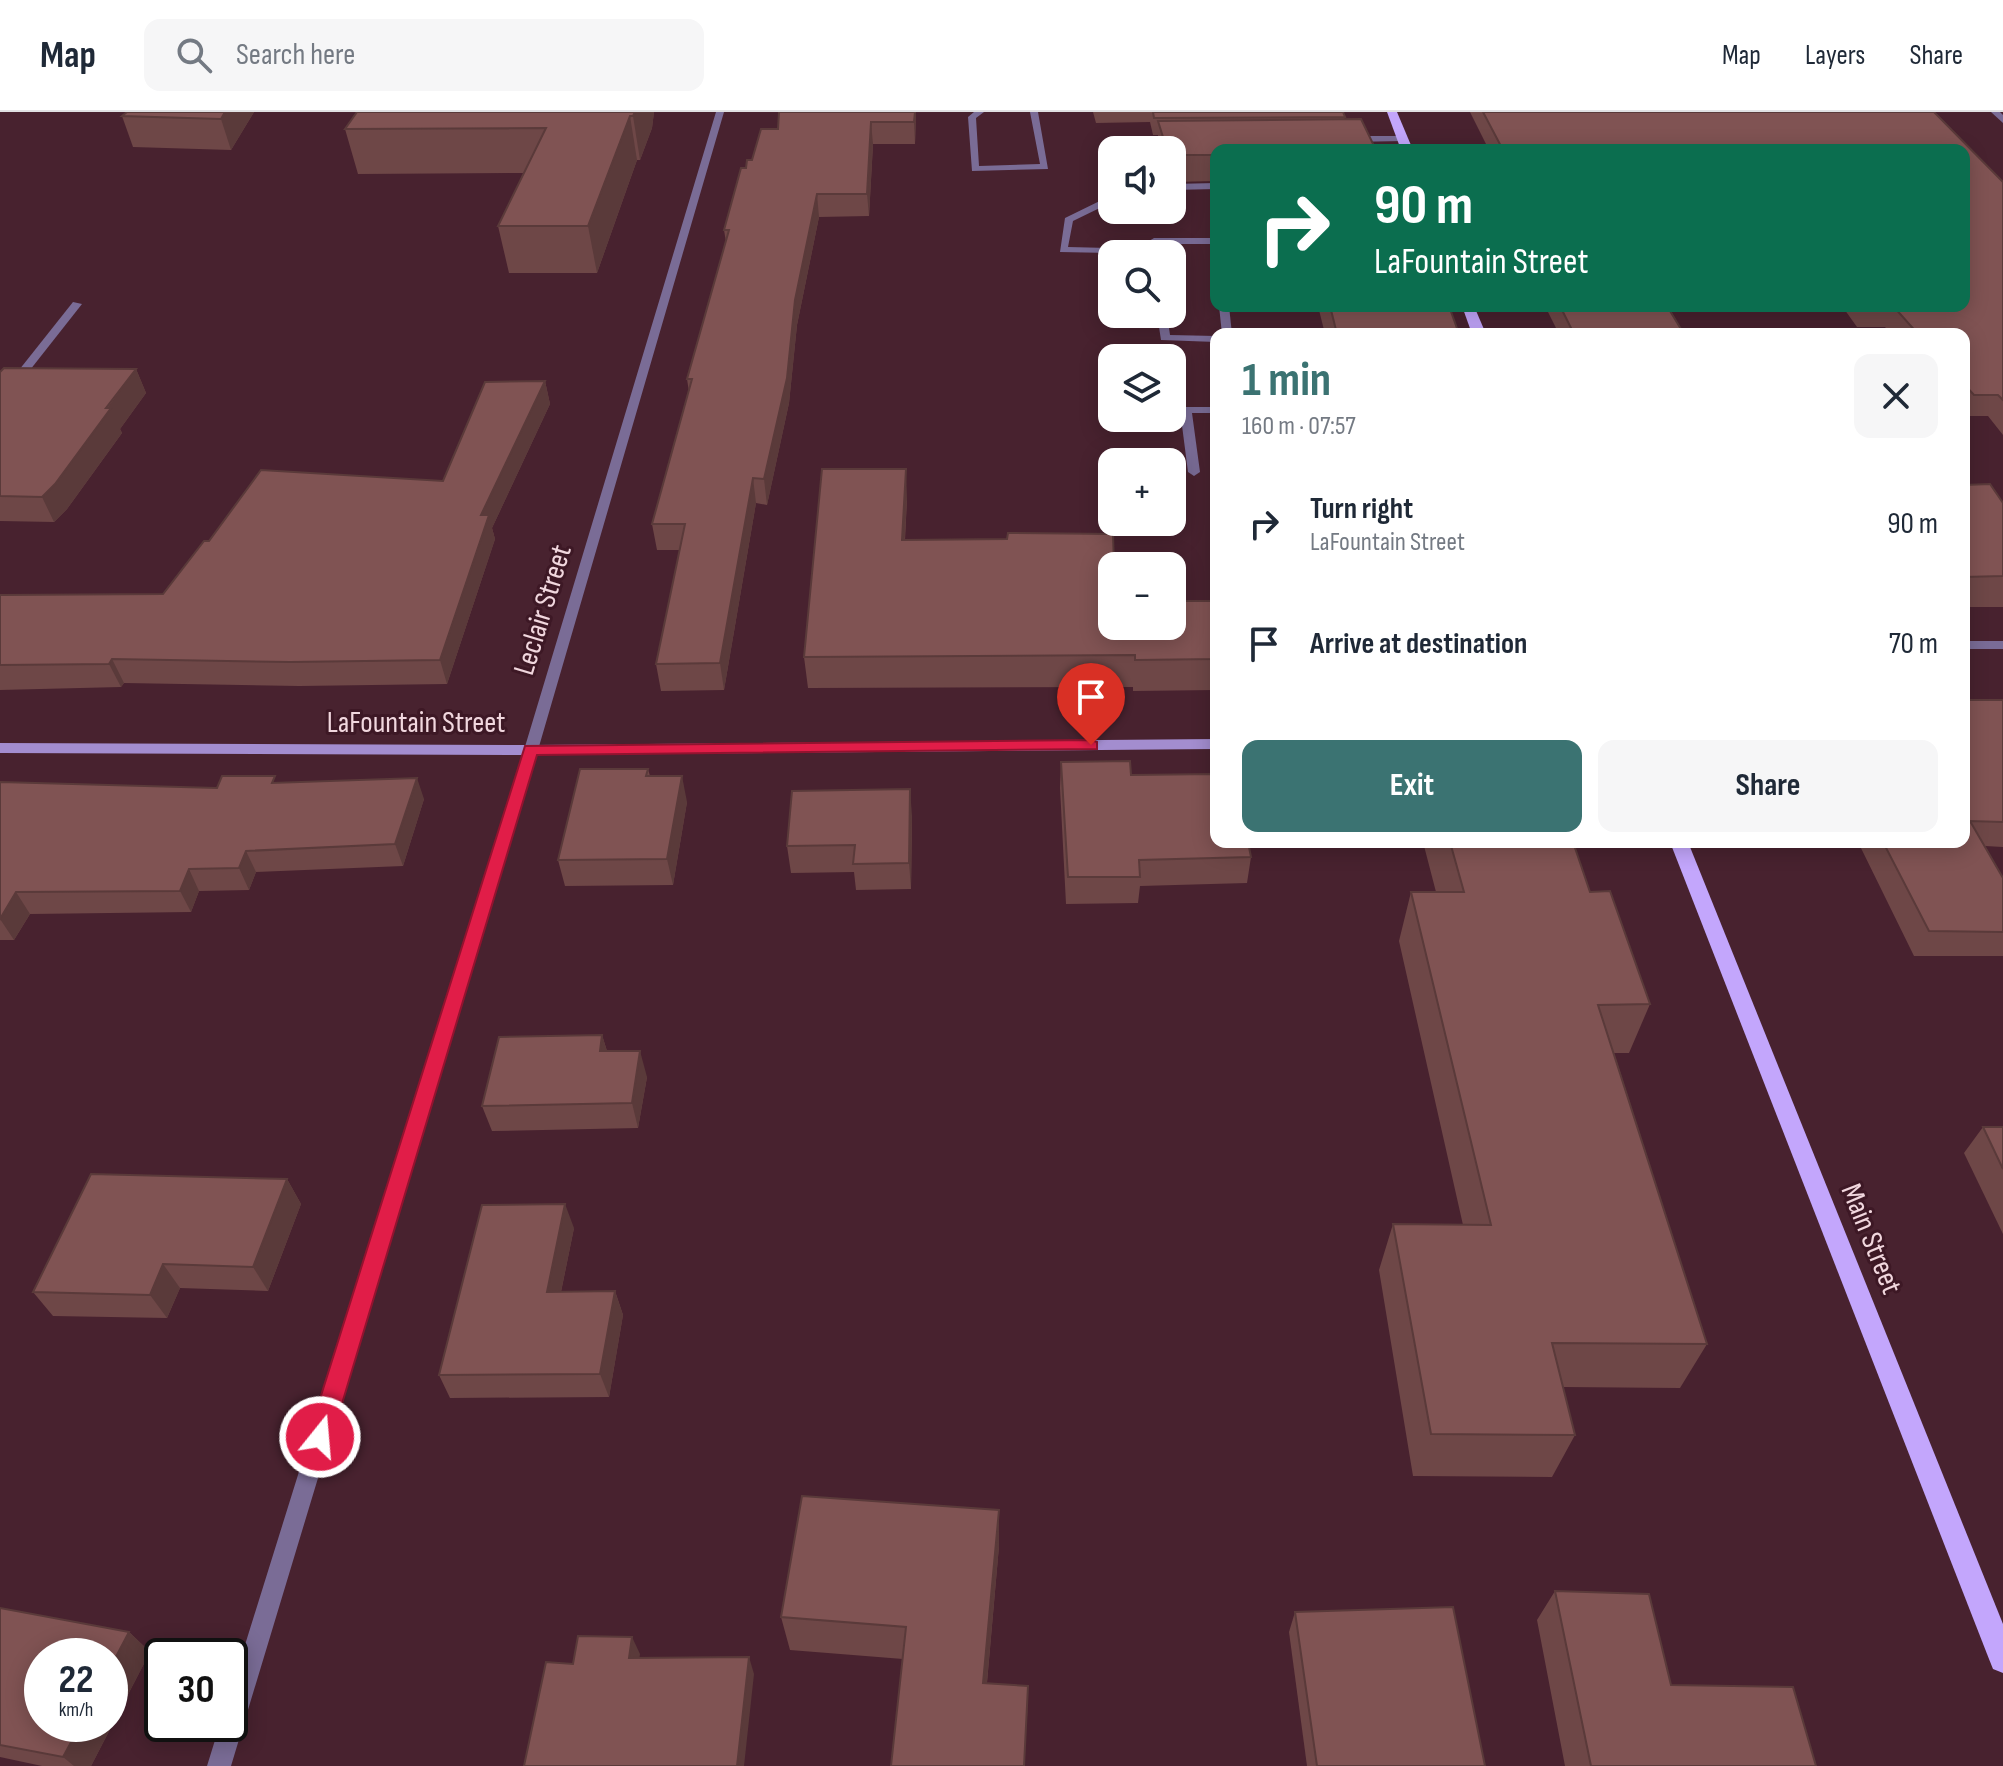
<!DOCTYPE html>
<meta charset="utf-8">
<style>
:root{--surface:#fff;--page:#f6f6f7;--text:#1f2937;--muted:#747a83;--line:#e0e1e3;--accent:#3b7372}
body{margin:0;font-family:"Sofia Sans Condensed",sans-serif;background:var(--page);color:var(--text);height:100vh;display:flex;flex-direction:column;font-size:30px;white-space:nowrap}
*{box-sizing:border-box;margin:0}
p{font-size:26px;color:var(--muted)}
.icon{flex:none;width:44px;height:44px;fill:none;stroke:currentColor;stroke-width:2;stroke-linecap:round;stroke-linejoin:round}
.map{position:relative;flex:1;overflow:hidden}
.sheet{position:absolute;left:1210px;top:216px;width:760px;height:520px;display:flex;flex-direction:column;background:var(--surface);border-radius:16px;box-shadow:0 4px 20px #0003}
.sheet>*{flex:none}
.top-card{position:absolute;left:1210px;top:32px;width:760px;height:168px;border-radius:16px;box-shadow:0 4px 20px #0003;background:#0b6e4f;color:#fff;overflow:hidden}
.buttons{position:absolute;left:1098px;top:24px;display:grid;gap:16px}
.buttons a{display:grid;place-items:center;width:88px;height:88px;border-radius:16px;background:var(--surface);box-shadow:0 4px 20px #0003;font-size:40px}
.speed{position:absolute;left:24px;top:1526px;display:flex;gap:16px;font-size:40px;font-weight:700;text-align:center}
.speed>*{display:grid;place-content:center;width:104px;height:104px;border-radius:50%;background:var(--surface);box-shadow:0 4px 20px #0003;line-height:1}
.speed small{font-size:20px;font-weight:400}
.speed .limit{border:4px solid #111;border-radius:12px;background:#fff;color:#111}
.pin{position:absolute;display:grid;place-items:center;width:68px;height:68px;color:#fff;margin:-82px -34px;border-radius:50% 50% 50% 0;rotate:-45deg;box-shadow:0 0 8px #0007}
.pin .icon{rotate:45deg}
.me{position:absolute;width:88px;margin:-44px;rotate:17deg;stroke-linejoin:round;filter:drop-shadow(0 0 6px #0008)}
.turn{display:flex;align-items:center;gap:28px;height:168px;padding:0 32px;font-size:36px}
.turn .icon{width:104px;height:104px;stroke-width:2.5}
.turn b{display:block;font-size:56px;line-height:68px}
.round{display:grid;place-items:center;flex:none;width:84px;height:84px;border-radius:16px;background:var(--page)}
.head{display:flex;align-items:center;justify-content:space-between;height:136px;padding:0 32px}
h1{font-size:48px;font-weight:700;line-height:60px;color:var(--accent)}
.action{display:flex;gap:16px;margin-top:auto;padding:16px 32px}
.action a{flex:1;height:92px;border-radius:16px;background:var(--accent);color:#fff;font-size:32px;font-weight:700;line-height:92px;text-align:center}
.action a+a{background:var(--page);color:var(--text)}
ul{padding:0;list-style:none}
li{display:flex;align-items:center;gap:24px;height:120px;padding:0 32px}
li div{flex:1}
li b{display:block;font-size:30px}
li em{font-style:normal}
header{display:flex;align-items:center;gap:48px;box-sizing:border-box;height:112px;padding:0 40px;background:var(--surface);border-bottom:2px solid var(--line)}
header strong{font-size:38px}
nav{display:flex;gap:44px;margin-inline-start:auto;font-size:28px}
.search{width:560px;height:72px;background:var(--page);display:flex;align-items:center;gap:20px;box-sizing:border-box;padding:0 28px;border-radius:16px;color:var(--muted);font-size:30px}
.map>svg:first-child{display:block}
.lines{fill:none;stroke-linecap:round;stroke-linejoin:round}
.lane{fill:#7a6c96;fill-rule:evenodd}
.street{fill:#7a6c96;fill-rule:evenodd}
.secondary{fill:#a38dcf;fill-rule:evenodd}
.primary{fill:#c3a6fc;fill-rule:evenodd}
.wall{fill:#6e4747}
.shaded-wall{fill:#5a3a3a}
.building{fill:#805353;stroke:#5a3a3a;stroke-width:2}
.route{fill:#e11d48;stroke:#92132f;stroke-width:2}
.labels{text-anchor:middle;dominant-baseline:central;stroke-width:6;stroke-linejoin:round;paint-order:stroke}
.street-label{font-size:30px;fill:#f1d7de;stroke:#3d1825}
</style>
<header>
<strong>Map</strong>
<div class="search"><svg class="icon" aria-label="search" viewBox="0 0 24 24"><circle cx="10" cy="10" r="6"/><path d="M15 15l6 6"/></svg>Search here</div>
<nav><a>Map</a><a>Layers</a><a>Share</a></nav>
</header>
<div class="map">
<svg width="2003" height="1654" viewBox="0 0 2003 1654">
<rect width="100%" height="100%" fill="#48222f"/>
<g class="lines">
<g class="lane">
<polygon points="974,0 984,0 976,6 979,54 1040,52 1030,0 1038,0 1048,57 972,59 968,5"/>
<polygon points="1402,24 1405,25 1405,29 1348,30 1344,27 1348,24"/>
<polygon points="1145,26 1177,26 1181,29 1177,32 1149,32 1147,38 1139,38 1141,29"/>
<polygon points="1216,71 1216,77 1172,78 1172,72"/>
<polygon points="1112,83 1112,90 1073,109 1068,135 1150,137 1149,129 1154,126 1216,126 1216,132 1159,132 1160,142 1060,140 1065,106"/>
<polygon points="1219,194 1229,194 1232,222 1222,222"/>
<polygon points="1157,202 1167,202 1170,223 1216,224 1216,230 1161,228"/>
<polygon points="1186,295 1216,295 1216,301 1192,301 1200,360 1194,364 1188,360 1180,298"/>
</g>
<g class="street">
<polygon points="716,0 724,0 538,638 231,1654 207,1654 220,1612 230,1612 230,1581 524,638"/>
<polygon points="1991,0 2000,0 2003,3 2003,11"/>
<polygon points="73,190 82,192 4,291 0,292 0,282"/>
<rect x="1964" y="529" width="39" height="8"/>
</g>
<polygon class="secondary" points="1216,627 1216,637 531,643 0,641 0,631 531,633"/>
<g class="primary">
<polygon points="1387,0 1397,0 1413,38 1401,38"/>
<polygon points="1462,194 1474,194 1486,222 1472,222"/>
<polygon points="1670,730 1688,730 2003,1512 2003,1561 1993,1557 1989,1547"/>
</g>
</g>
<g class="wall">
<polygon points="254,0 231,38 133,35 122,4"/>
<polygon points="654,0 652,16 640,48 637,48 597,161 509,161 498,114 524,61 358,62 345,17"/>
<polygon points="916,0 915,32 873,32 869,104 819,105 797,213 789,291 767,393 756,391 724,578 661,579 656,552 680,438 657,438 652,412 689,280 687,267 726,130 724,118 746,56 778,17"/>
<polygon points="1093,0 1343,0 1345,5 1344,8 1216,38 1216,69 1172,70 1172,38 1158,38 1158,23 1153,23 1150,10 1096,11"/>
<polygon points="1470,0 1934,0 2003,70 2003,323 1988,304 1964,304 1964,222 1891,222 1885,215 1857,215 1842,194 1964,194 1964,38 1489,38"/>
<polygon points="1318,194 1449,194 1459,222 1325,222"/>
<polygon points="1545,194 1668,194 1684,222 1559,222"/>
<polygon points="136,257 146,281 120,317 122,321 67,397 54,410 0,409 0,260"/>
<polygon points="545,269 550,292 492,416 495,427 447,572 299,574 124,571 121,575 0,578 0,483 163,482 443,369"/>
<polygon points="1964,373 2003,391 2003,495 1964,495"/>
<polygon points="907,387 905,428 1112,514 1216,489 1216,578 1133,579 1133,575 808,576 804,545"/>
<polygon points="2003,588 2003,735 1985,734 2003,766 2003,844 1914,844 1858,730 1964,730"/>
<polygon points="1061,650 1131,663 1251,745 1247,771 1140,774 1138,791 1066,792 1060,676"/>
<polygon points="648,657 650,664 687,690 673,773 565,774 558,748"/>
<polygon points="0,670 217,676 279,671 424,687 403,754 256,760 249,778 199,779 191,800 30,802 14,828 0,828"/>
<polygon points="912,704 911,777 856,778 854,760 791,761 787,734"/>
<polygon points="1423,730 1573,730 1590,780 1650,892 1629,941 1614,941 1707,1232 1680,1276 1563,1275 1575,1323 1552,1365 1413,1364 1379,1158 1393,1112 1463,1113 1399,829 1411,780 1436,780"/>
<polygon points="602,923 607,939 647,965 638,1016 492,1019 482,994"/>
<polygon points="1983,1015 2003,1015 2003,1122 1964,1041"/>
<polygon points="287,1067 301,1092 268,1179 180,1176 167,1206 53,1204 33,1180"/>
<polygon points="574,1116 561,1180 615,1179 623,1203 609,1285 450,1286 439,1263"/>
<polygon points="999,1434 987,1571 1028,1574 1027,1606 903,1547 790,1538 781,1505"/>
<polygon points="1555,1479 1671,1573 1816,1654 1565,1654 1537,1508"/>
<polygon points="0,1496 129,1520 150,1540 91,1654 42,1654 0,1645"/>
<polygon points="1295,1500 1485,1654 1307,1654 1289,1520"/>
</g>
<g class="shaded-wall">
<polygon points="225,0 254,0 231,38 221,7"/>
<polygon points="635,0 654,0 652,16 640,48 633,4"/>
<polygon points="915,0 916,0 915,32 914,10"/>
<polygon points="630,4 637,48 597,161 588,114"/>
<polygon points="871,10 873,32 869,104 867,82"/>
<polygon points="817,82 819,105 797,213 789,291 767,393 764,367 795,188"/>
<polygon points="136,257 146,281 120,317 122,321 67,397 54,410 42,385"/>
<polygon points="545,269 550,292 492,416 495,427 447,572 440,548 481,403"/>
<polygon points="906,357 907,387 903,458 902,428"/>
<polygon points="753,366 756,391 724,578 720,551"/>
<polygon points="112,547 124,571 121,575 109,552"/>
<polygon points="682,664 687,690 673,773 667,747"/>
<polygon points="417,666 424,687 403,754 395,732"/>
<polygon points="910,677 912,704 911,777 909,751"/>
<polygon points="246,739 256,760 249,778 239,756"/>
<polygon points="189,757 199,779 191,800 180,779"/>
<polygon points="16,780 30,802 14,828 0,807"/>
<polygon points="602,923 610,949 600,939"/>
<polygon points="640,939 647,965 638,1016 632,991"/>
<polygon points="287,1067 301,1092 268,1179 253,1155"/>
<polygon points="565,1092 574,1116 556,1204 547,1180"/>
<polygon points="163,1152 180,1176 167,1206 150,1183"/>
<polygon points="615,1179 623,1203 609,1285 600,1262"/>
<polygon points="999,1398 999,1434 984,1603 983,1571"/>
<polygon points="129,1520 150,1540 91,1654 74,1654 63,1645 81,1612 110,1612 110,1556"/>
<polygon points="632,1525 640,1542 637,1563 629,1546"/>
<polygon points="749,1545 754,1562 744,1654 737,1654"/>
</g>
<g class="building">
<polygon points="127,0 225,0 221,7 122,4"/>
<polygon points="357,0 635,0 633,4 630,4 588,114 498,114 546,16 345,17"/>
<polygon points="779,0 915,0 914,10 871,10 867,82 817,82 795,188 787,266 764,367 753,366 720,551 656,552 685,412 652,412 692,267 687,267 729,118 724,118 741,56 746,56 747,48 752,48 761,17 778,17"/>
<polygon points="1153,0 1343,0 1345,5 1154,6"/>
<polygon points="1483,0 1934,0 2003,70 2003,288 1998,283 1974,283 1964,272 1964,222 1918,222 1894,195 1865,194 1964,194 1964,38 1503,38"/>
<polygon points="1361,7 1376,38 1216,38 1216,43 1172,43 1172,38 1167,38 1158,9"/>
<polygon points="1330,194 1449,194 1459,222 1337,222"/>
<polygon points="1560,194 1667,194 1684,222 1574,222"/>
<polygon points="4,256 136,257 106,296 111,296 55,372 42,385 0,384 0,260"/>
<polygon points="545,269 481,403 489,403 440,548 290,550 112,547 109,552 0,553 0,483 163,482 204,429 209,429 261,358 443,369 485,270"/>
<polygon points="822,357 906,357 902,428 1007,427 1008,421 1113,422 1114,454 1112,454 1112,514 1172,514 1172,489 1216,489 1216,547 1135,548 1135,543 804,545"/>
<polygon points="1990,372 2003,391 2003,464 1964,465 1964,373"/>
<polygon points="1964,588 2003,588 2003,710 1970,709 2003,766 2003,820 1929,819 1883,730 1964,730"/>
<polygon points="1130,649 1131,663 1216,662 1216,730 1248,730 1251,745 1139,748 1140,765 1068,765 1061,650"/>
<polygon points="580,657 648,657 646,664 682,664 667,747 558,748"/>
<polygon points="222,664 275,664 272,671 417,666 395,732 246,739 239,756 189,757 180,779 16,780 0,807 0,670 217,676"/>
<polygon points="910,677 909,751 853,752 855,733 787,734 792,679"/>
<polygon points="1450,730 1573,730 1590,780 1610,779 1650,892 1598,893 1707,1232 1552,1231 1575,1323 1431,1322 1393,1112 1491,1113 1411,780 1464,780"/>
<polygon points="602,923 600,939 640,939 632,991 482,994 499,925"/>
<polygon points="1983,1015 2003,1015 2003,1057"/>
<polygon points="91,1062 287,1067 253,1155 163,1152 150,1183 33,1180"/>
<polygon points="565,1092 547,1180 615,1179 600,1262 439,1263 482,1093"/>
<polygon points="802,1384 999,1398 983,1571 1028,1574 1024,1654 891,1654 906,1515 781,1505"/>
<polygon points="1555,1479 1649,1482 1671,1573 1793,1575 1816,1654 1591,1654"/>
<polygon points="1453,1495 1485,1654 1317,1654 1295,1500"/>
<polygon points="0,1496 129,1520 110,1556 110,1544 42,1544 42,1612 81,1612 63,1645 0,1633"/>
<polygon points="578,1524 632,1525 629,1546 749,1545 737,1654 524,1654 546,1550 573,1552"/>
</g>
<polygon class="route" points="1091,628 1097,630 1097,637 537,643 332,1325 328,1333 320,1336 312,1333 308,1325 525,634"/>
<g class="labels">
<g class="street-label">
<text transform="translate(543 498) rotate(-73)">Leclair Street</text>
<text x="416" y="611">LaFountain Street</text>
<text transform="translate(1871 1127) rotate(68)">Main Street</text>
</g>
</g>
</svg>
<div class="buttons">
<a><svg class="icon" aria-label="sound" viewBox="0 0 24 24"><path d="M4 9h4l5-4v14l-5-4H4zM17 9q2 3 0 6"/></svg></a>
<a><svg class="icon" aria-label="search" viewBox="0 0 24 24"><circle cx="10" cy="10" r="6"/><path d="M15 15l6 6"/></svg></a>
<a><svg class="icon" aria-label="layers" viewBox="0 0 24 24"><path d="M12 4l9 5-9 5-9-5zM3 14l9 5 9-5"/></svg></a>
<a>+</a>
<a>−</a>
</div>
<div class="speed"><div>22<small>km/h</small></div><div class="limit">30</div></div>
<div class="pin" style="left:1091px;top:633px;background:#d93025"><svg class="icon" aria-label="arrive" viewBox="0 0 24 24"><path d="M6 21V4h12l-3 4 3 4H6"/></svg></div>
<svg class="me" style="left:320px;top:1325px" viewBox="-20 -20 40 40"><circle r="17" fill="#e11d48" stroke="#fff" stroke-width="3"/><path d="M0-11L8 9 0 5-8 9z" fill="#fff"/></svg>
<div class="top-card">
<div class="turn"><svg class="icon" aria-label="right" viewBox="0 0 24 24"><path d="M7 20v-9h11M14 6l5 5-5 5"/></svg><div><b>90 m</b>LaFountain Street</div></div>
</div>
<section class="sheet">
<div class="head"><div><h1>1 min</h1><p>160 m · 07:57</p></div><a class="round"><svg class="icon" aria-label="close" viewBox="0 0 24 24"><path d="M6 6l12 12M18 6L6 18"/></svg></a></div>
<ul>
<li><svg class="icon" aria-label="right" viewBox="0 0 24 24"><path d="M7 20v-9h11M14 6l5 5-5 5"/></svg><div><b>Turn right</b><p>LaFountain Street</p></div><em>90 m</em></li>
<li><svg class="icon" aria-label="arrive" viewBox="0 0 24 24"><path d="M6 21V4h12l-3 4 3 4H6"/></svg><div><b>Arrive at destination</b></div><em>70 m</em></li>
</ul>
<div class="action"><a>Exit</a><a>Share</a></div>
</section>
</div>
